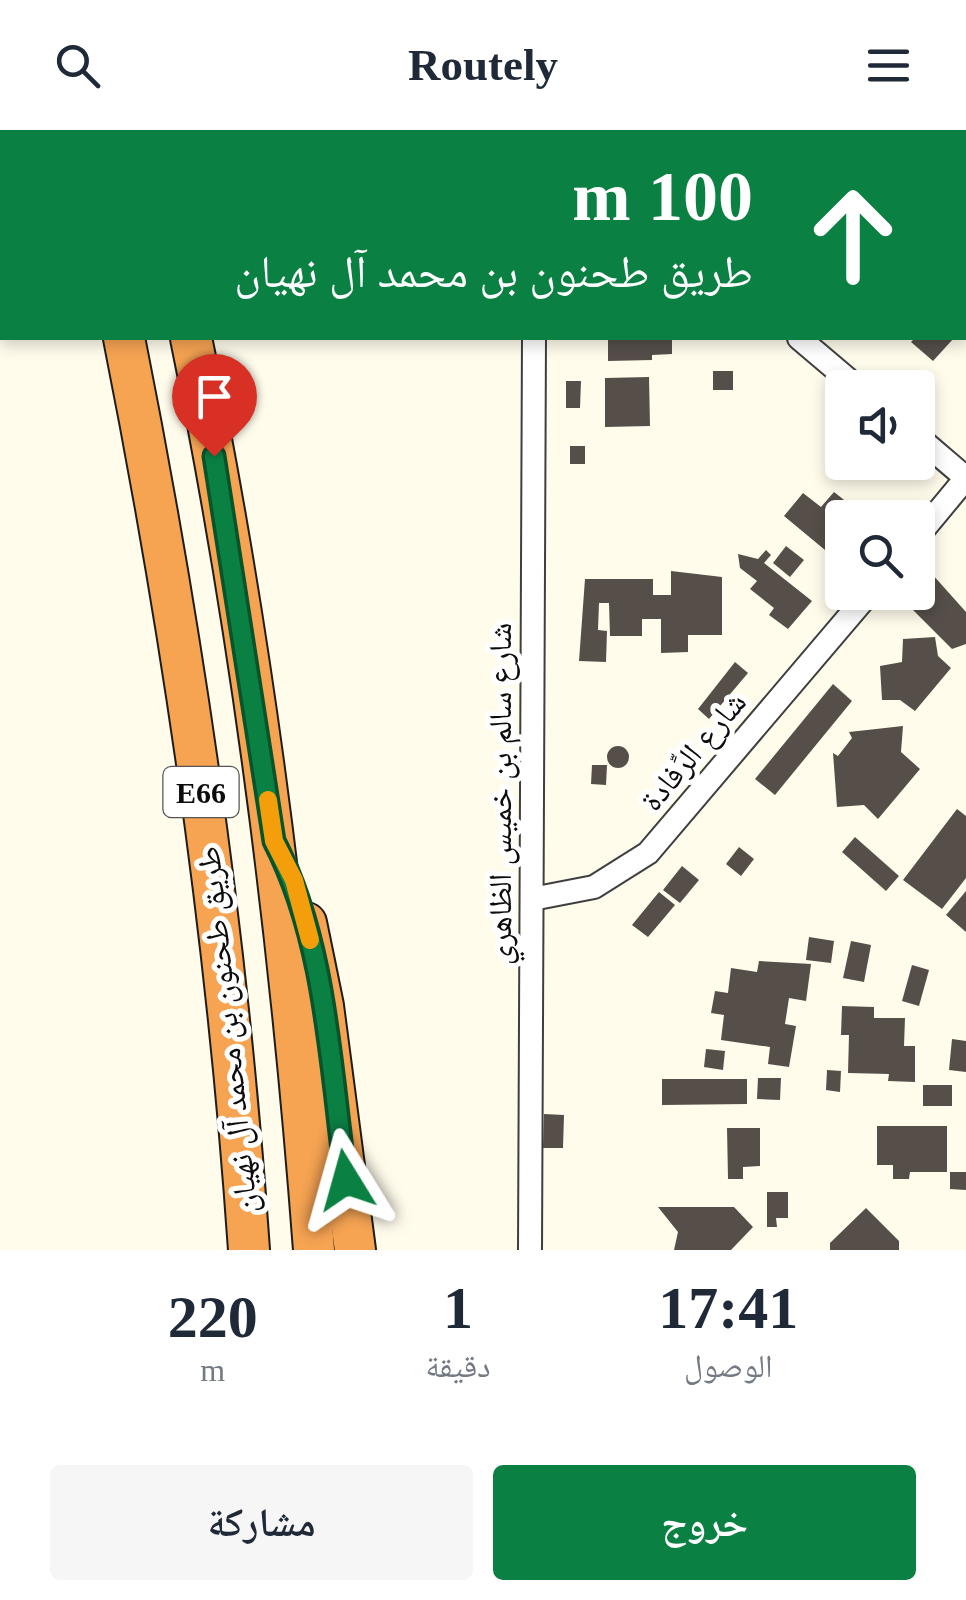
<!DOCTYPE html>
<html lang="ar">
<meta charset="utf-8">
<style>
:root{--surface:#fff;--page:#f6f6f7;--text:#1f2937;--muted:#747a83;--accent:#0b8043}
body{margin:0;font-family:"Times New Roman","Noto Naskh Arabic",serif;background:var(--page);color:var(--text);direction:rtl;height:100vh;display:flex;flex-direction:column;font-size:38px;white-space:nowrap}
*{box-sizing:border-box;margin:0}
p{font-size:32px;color:var(--muted)}
.icon{flex:none;width:55px;height:55px;fill:none;stroke:currentColor;stroke-width:2;stroke-linecap:round;stroke-linejoin:round}
.map{position:relative;height:1120px;overflow:hidden;direction:ltr}
.side{display:flex;flex-direction:column;background:var(--surface);flex:1}
.side>*{flex:none}
.hud{position:absolute;left:0px;top:0px;width:968px;height:210px;box-shadow:0 5px 15px #0003;direction:rtl;background:#0b8043;color:#fff;overflow:hidden}
.controls{position:absolute;left:825px;top:240px;display:grid;gap:20px}
.controls a{display:grid;place-items:center;width:110px;height:110px;border-radius:10px;background:var(--surface);box-shadow:0 5px 15px #0003;font-size:50px}
.pin{position:absolute;display:grid;place-items:center;width:85px;height:85px;color:#fff;margin:-102px -42px;border-radius:50% 50% 50% 0;rotate:-45deg;box-shadow:0 0 10px #0007}
.pin .icon{rotate:45deg}
.me{position:absolute;width:110px;margin:-55px;rotate:352deg;stroke-linejoin:round;filter:drop-shadow(0 0 8px #0008)}
.turn{display:flex;align-items:center;gap:35px;height:210px;padding:0 50px;font-size:45px}
.turn .icon{width:130px;height:130px;stroke-width:2.5}
.turn b{display:block;font-size:70px;line-height:85px}
.eta{display:flex;justify-content:space-evenly;align-items:center;height:170px;text-align:center}
.eta b{font-size:60px;font-weight:600;line-height:70px}
.button{display:flex;gap:20px;margin-top:auto;padding:20px 50px}
.button a{flex:1;height:115px;border-radius:10px;background:var(--accent);color:#fff;font-size:40px;font-weight:600;line-height:115px;text-align:center}
.button a+a{background:var(--page);color:var(--text)}
header{display:flex;justify-content:space-between;align-items:center;height:130px;padding:0 50px;background:var(--surface);font-size:45px;font-weight:600}
.map>svg:first-child{display:block}
.building{fill:#554e49}
.lines{fill:none;stroke-linecap:round;stroke-linejoin:round}
.street-casing{stroke:#3f3f3f;stroke-width:26}
.highway-casing{stroke:#1d1d1d;stroke-width:44}
.street{stroke:#fff;stroke-width:22}
.highway{stroke:#f7a452;stroke-width:40}
.route-casing{stroke:#07532c;stroke-width:25}
.route{stroke:#0b8043;stroke-width:18}
.slow{stroke:#f59e0b;stroke-width:18}
.labels{text-anchor:middle;dominant-baseline:central;stroke-width:10;stroke-linejoin:round;paint-order:stroke}
.shield{fill:#fff;stroke:#555;stroke-width:2.5}
.shield-label{font-size:30px;font-weight:bold;fill:#0c0c0c}
.street-label{font-size:32px;fill:#0c0c0c;stroke:#fff}
</style>
<header><svg class="icon" aria-label="menu" viewBox="0 0 24 24"><path d="M4 6h16M4 12h16M4 18h16"/></svg>Routely<svg class="icon" aria-label="search" viewBox="0 0 24 24"><circle cx="10" cy="10" r="6"/><path d="M15 15l6 6"/></svg></header>
<div class="map">
<svg width="966" height="1120" viewBox="0 0 966 1120">
<rect width="100%" height="100%" fill="#fffcec"/>
<g class="building">
<polygon points="608,208 672,208 672,224 652,225 652,230 608,231"/>
<polygon points="915,208 954,208 933,231 911,212"/>
<rect x="713" y="241" width="20" height="19"/>
<polygon points="649,247 650,296 605,297 605,248"/>
<polygon points="566,251 581,251 580,278 566,278"/>
<rect x="570" y="316" width="15" height="18"/>
<polygon points="834,362 848,373 835,389 842,399 825,420 784,386 803,363 821,377"/>
<polygon points="786,416 804,430 790,447 773,433"/>
<polygon points="766,420 771,425 764,433 812,471 788,499 769,485 774,478 750,459 757,451 740,438 738,424 758,429"/>
<polygon points="671,441 722,447 722,505 688,505 688,522 661,523 661,489 642,489 642,506 610,506 609,473 599,473 598,500 607,501 606,532 579,531 585,449 653,449 653,465 671,465"/>
<polygon points="932,444 966,482 966,514 952,519 907,474"/>
<polygon points="935,507 938,526 951,538 915,581 900,570 882,570 880,536 902,532 903,509"/>
<polygon points="735,532 748,543 709,589 698,579"/>
<polygon points="833,554 852,571 775,665 755,649"/>
<polygon points="903,596 901,622 920,639 878,689 864,675 837,677 833,623 838,626 852,608 849,602"/>
<circle cx="618" cy="627" r="11"/>
<polygon points="592,635 607,635 606,655 591,654"/>
<polygon points="957,679 966,686 966,748 942,779 903,750"/>
<polygon points="855,707 899,746 886,761 842,722"/>
<polygon points="739,717 754,729 741,746 726,734"/>
<polygon points="682,736 699,750 680,773 663,760"/>
<polygon points="966,761 966,802 946,785"/>
<polygon points="659,762 675,775 648,807 632,795"/>
<polygon points="809,807 834,811 831,833 806,830"/>
<polygon points="851,811 871,815 864,852 843,848"/>
<polygon points="759,831 811,834 806,871 789,868 785,894 796,896 789,937 768,934 770,917 721,910 724,885 711,883 715,861 728,863 731,838 757,842"/>
<polygon points="912,835 929,840 919,876 902,871"/>
<polygon points="842,876 874,877 874,888 905,888 904,916 915,916 915,952 888,951 889,944 848,943 849,905 841,905"/>
<polygon points="952,909 966,911 966,942 949,940"/>
<polygon points="706,919 725,921 723,940 704,937"/>
<polygon points="827,940 841,941 840,962 826,960"/>
<polygon points="758,948 781,948 780,970 757,969"/>
<polygon points="662,949 747,949 747,974 662,975"/>
<rect x="923" y="955" width="29" height="21"/>
<polygon points="544,984 564,985 563,1018 543,1018"/>
<polygon points="877,996 947,996 947,1042 910,1042 909,1049 893,1049 893,1035 877,1035"/>
<polygon points="727,998 760,998 760,1036 743,1037 743,1049 728,1049"/>
<polygon points="950,1042 966,1042 966,1060 950,1059"/>
<polygon points="767,1062 788,1062 788,1088 776,1088 777,1097 767,1097"/>
<polygon points="658,1077 734,1077 753,1097 731,1120 674,1120 678,1102"/>
<polygon points="866,1078 899,1111 899,1120 830,1120 830,1113"/>
</g>
<g class="lines">
<g class="street-casing">
<g id="street">
<polyline points="554,0 557,2"/>
<polyline points="344,2 344,0"/>
<polyline points="535,2 535,0"/>
<polyline points="799,208 858,258"/>
<polyline points="918,307 966,348 918,406"/>
<polyline points="532,769 594,757 648,723 870,462"/>
<polyline points="530,1120 534,208"/>
</g>
</g>
<g class="highway-casing">
<g id="highway">
<polyline points="79,0 79,2"/>
<polyline points="145,0 146,2"/>
<path d="M124 208C184 509 228 813 249 1120"/>
<path d="M191 208C253 509 291 814 314 1120"/>
<polyline points="306,793 323,876 355,1120"/>
</g>
</g>
<use href="#street" class="street"/>
<use href="#highway" class="highway"/>
</g>
<g class="lines">
<g class="route-casing">
<path id="route" d="M214 326 274 711C327 814 330 937 346 1050"/>
</g>
<use href="#route" class="route"/>
<polyline class="slow" points="268,670 274,711 294,750 310,810"/>
</g>
<g class="labels">
<rect class="shield" x="163.5" y="637" width="75" height="50" rx="8"/>
<g class="shield-label">
<text x="201" y="662">E66</text>
</g>
<g class="street-label">
<text transform="translate(693 621) rotate(-50)">شارع الرِّفادة</text>
<text transform="translate(500 664) rotate(-90)">شارع سالم بن خميس الظاهري</text>
<text transform="translate(227 900) rotate(-96)">طريق طحنون بن محمد آل نهيان</text>
</g>
</g>
</svg>
<div class="controls">
<a><svg class="icon" aria-label="sound" viewBox="0 0 24 24"><path d="M4 9h4l5-4v14l-5-4H4zM17 9q2 3 0 6"/></svg></a>
<a><svg class="icon" aria-label="search" viewBox="0 0 24 24"><circle cx="10" cy="10" r="6"/><path d="M15 15l6 6"/></svg></a>
</div>
<div class="pin" style="left:214px;top:326px;background:#d93025"><svg class="icon" aria-label="arrive" viewBox="0 0 24 24"><path d="M6 21V4h12l-3 4 3 4H6"/></svg></div>
<svg class="me" style="left:346px;top:1050px" viewBox="-20 -20 40 40"><path d="M0-17L14 15 0 8-14 15z" fill="#0b8043" stroke="#fff" stroke-width="4"/></svg>
<div class="hud">
<div class="turn"><svg class="icon" aria-label="ahead" viewBox="0 0 24 24"><path d="M12 20V5M6 11l6-6 6 6"/></svg><div><b>100 m</b>طريق طحنون بن محمد آل نهيان</div></div>
</div>
</div>
<section class="side">
<div class="eta">
<div><b>17:41</b><p>الوصول</p></div>
<div><b>1</b><p>دقيقة</p></div>
<div><b>220</b><p>m</p></div>
</div>
<div class="button"><a>خروج</a><a>مشاركة</a></div>
</section>
